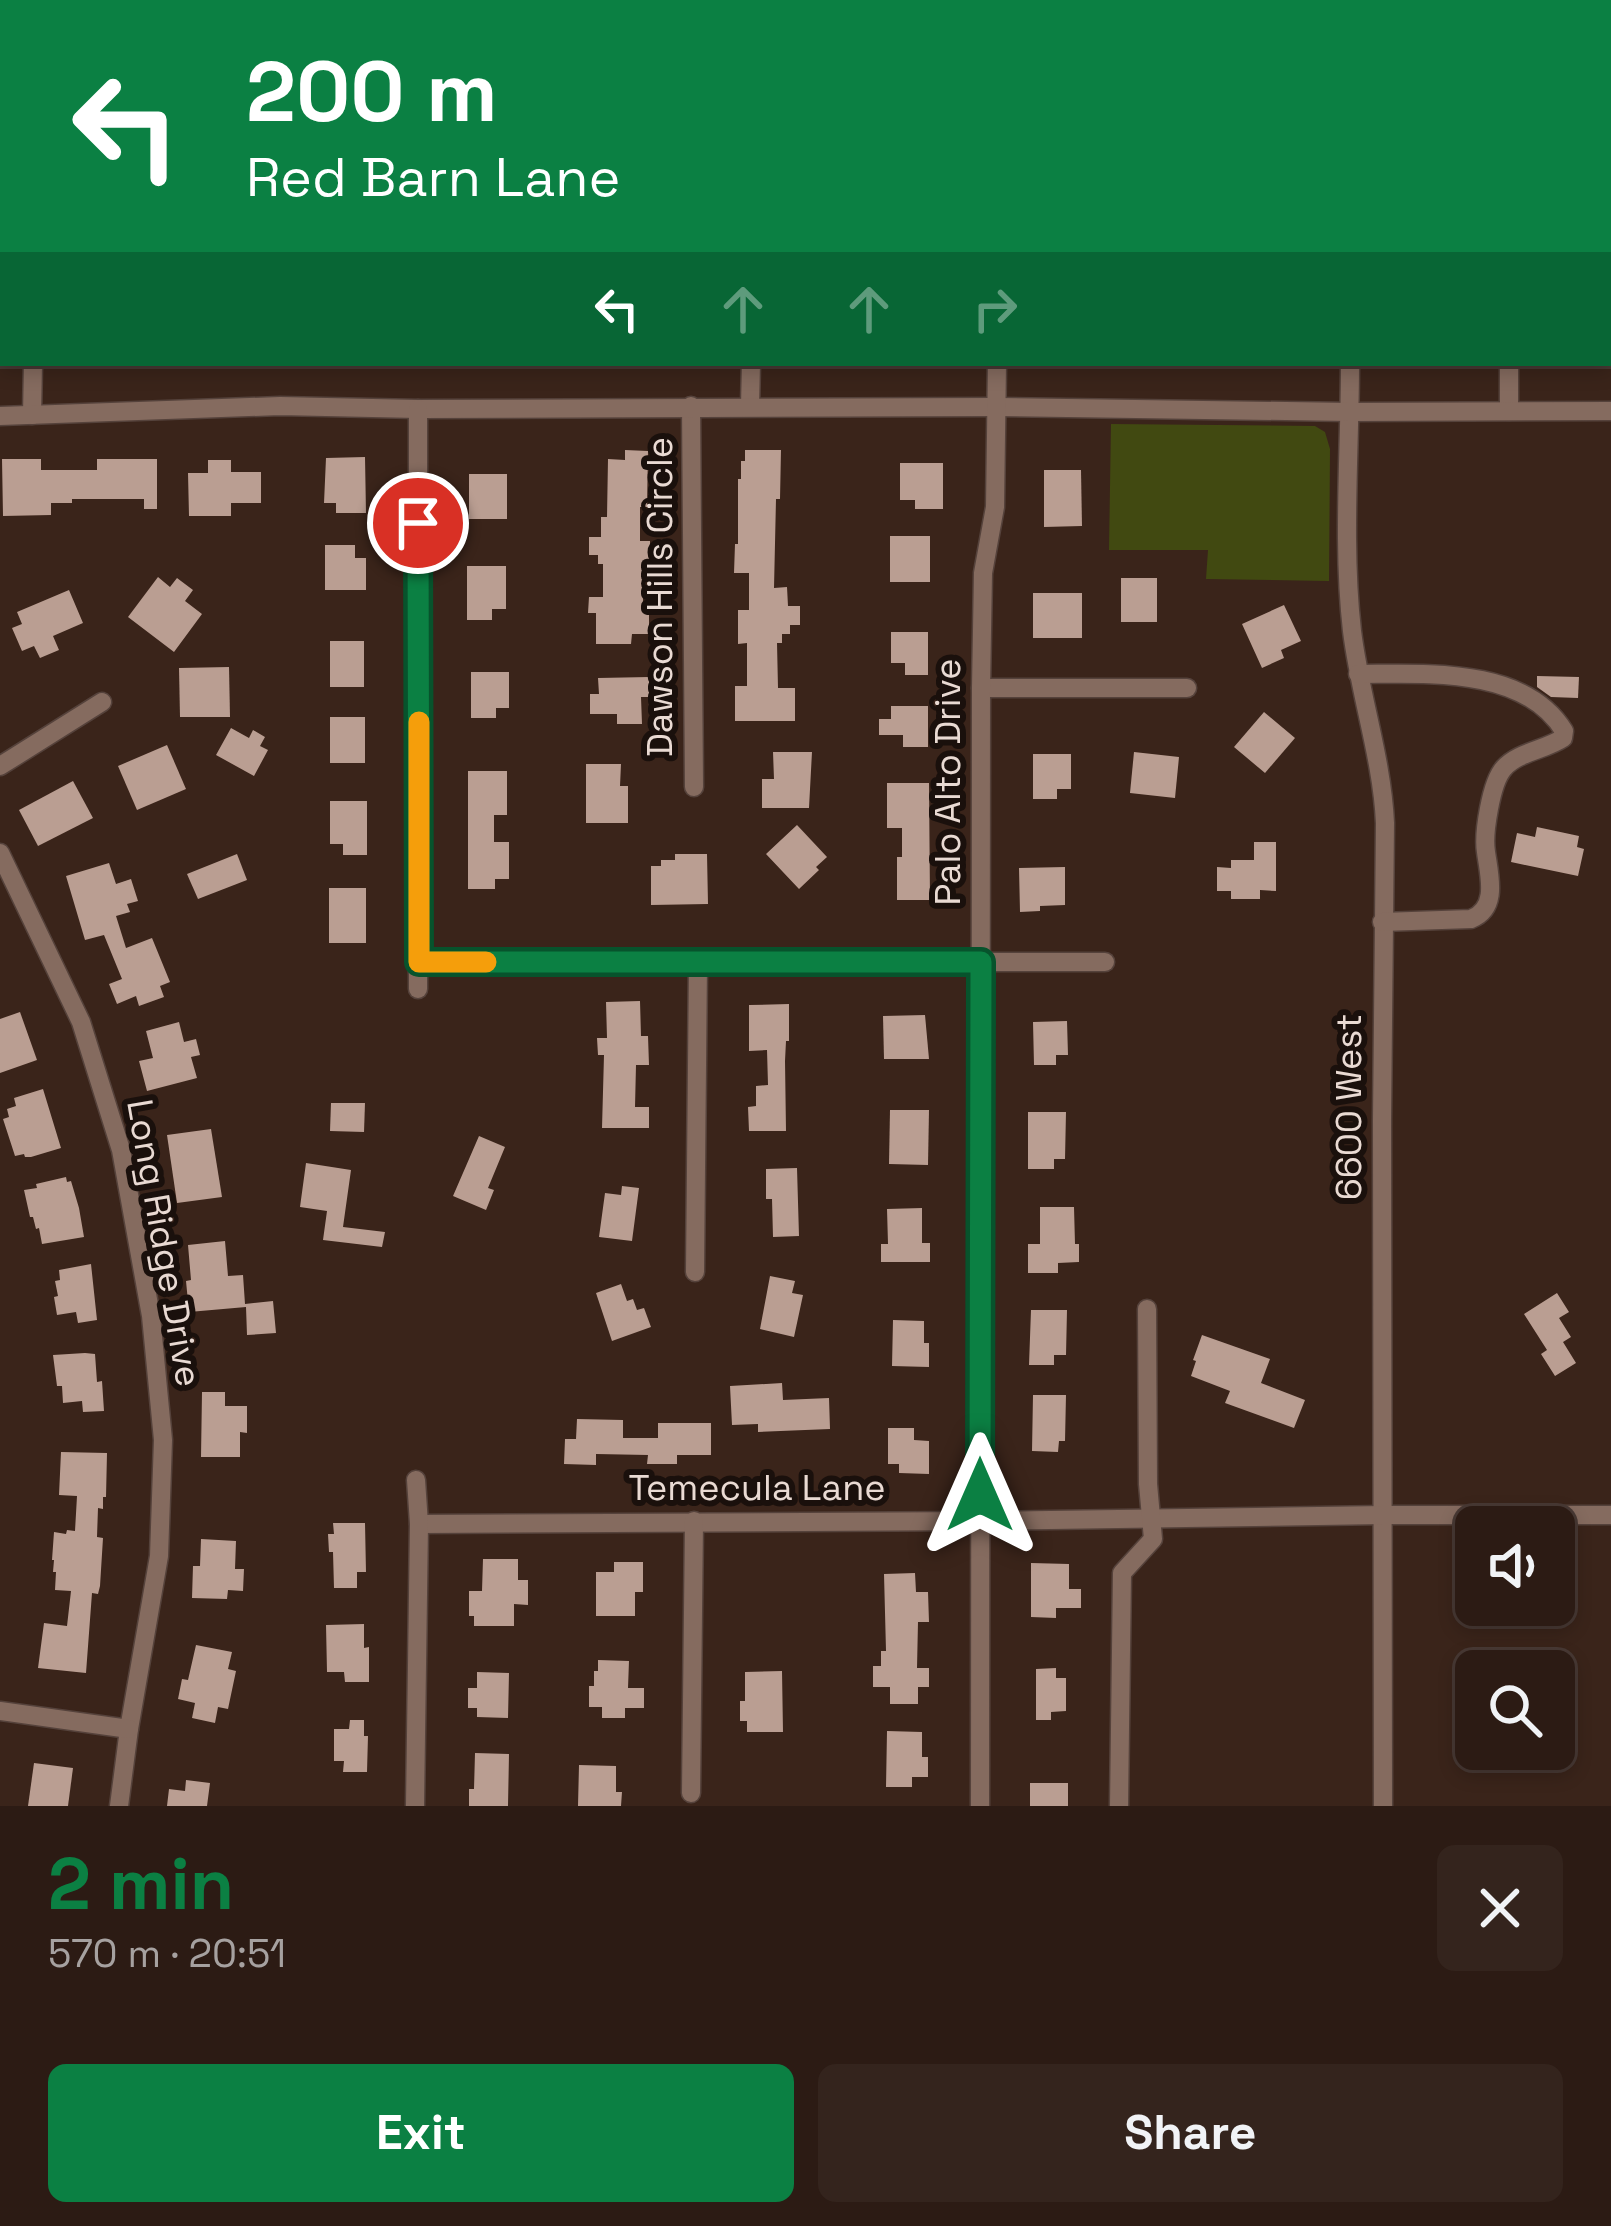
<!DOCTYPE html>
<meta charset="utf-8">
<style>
:root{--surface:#2c1b14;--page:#34241d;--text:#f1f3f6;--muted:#a6a1a0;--line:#483934;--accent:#0b8043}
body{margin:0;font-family:"Space Grotesk",sans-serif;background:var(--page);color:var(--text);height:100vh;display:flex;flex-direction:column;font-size:45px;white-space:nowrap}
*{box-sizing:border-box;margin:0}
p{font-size:39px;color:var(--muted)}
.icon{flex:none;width:66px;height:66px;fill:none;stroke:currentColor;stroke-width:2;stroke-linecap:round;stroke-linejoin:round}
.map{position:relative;height:1806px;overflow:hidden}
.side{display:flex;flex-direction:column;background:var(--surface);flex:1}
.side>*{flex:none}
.guide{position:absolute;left:0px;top:0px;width:1611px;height:366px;box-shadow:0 6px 18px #0003,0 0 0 3px var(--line);background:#0b8043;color:#fff;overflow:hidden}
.tools{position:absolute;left:1455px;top:1506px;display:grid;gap:24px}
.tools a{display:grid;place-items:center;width:120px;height:120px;border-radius:18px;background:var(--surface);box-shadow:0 6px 18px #0003,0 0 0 3px var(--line);font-size:60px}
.pin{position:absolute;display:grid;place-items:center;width:102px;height:102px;color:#fff;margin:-51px;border:6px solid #fff;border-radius:50%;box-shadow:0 3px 12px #0007}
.me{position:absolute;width:132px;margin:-66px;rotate:0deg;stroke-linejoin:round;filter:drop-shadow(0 0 9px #0008)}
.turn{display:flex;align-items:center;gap:42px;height:252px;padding:0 48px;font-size:54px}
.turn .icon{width:156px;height:156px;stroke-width:2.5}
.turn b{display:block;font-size:84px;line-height:102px}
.lanes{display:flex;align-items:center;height:114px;padding:0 48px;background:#0003;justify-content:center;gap:60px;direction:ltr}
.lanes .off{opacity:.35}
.round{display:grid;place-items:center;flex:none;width:126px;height:126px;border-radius:18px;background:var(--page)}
.summary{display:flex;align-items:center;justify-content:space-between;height:204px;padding:0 48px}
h1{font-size:72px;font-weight:600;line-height:90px;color:var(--accent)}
.button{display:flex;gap:24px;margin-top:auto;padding:24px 48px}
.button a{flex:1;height:138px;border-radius:18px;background:var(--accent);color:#fff;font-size:48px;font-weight:600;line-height:138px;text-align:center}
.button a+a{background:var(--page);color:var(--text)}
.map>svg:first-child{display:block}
.green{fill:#414911}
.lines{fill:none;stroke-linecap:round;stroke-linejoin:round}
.stream{stroke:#6a7998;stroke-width:6}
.building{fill:#ba9e92}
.minor-casing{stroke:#55423b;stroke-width:21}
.path{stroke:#7e6b62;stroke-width:3;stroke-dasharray:9 9;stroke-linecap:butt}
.minor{stroke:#856b5f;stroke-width:18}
.route-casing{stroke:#07532c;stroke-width:30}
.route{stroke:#0b8043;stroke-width:21}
.slow{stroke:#f59e0b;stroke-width:21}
.labels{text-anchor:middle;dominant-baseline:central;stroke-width:12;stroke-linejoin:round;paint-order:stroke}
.street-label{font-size:36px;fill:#e9dad3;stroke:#1a100c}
</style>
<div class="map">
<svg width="1611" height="1806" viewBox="0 0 1611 1806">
<rect width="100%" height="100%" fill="#3a241a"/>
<g class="green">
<polygon points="0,0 318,0 318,3 3,3 3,171 0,172"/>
<polygon points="1111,424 1315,426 1325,432 1330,449 1329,581 1206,579 1208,550 1109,550"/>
</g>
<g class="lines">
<g class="stream">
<polyline points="195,0 218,3"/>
<polyline points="110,3 114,0"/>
<polyline points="0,104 3,102"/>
</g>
</g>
<g class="building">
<polygon points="625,450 648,451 647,507 640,507 640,541 650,541 650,574 643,574 643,611 649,611 649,634 632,634 631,644 596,644 596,613 588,613 589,597 603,597 603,564 598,564 598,555 589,555 589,537 601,537 601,517 607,517 608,459 625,460"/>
<polygon points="745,450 781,450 780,499 776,499 774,588 787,587 788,606 800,606 800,625 790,625 790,634 782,634 782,643 777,643 778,688 795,688 795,721 735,721 735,686 747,686 747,643 738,644 738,610 749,610 749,573 734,573 735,544 738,544 738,479 741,479 741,461 745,461"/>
<polygon points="365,457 366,513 336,513 336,503 324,503 326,458"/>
<polygon points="2,459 41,459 41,470 97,470 97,459 157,459 157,509 144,509 144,499 72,499 72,503 51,503 51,515 3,516"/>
<polygon points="208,460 231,460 231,472 261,472 261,503 231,503 231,516 189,516 188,473 208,473"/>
<polygon points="900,463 943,463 943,509 915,509 915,500 900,500"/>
<polygon points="1044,470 1081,470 1082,526 1044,527"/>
<rect x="469" y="474" width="38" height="45"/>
<rect x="890" y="536" width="40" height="46"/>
<polygon points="325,545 355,545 355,558 366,558 366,590 325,590"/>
<polygon points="467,566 506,566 506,609 492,609 492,620 467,620"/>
<polygon points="158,577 170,587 177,578 193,590 185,601 202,614 174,652 128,617"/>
<rect x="1121" y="578" width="36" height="44"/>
<polygon points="69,590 83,623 53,636 59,650 40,658 34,646 22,651 12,628 22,624 17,612"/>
<rect x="1033" y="593" width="49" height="45"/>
<polygon points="1284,605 1301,641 1281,650 1284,658 1262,668 1242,624"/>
<polygon points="891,632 928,632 928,675 905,675 905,663 891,663"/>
<rect x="330" y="641" width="34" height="46"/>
<polygon points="229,667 230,717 180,717 179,668"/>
<polygon points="471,672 509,672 509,708 496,708 496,718 471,718"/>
<polygon points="1537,676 1579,677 1578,698 1551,697 1537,687"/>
<polygon points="649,677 649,697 641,697 642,724 617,724 617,714 590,714 590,694 599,694 598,678"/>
<polygon points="891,706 928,706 928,747 903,747 903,735 879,735 879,719 891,719"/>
<polygon points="1264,712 1295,738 1265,773 1234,747"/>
<rect x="330" y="717" width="35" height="46"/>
<polygon points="231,728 249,738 253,730 265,737 260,746 268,750 254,776 216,755"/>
<polygon points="167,745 186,789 137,810 118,766"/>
<polygon points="773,752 812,752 809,808 762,808 762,779 774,779"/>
<polygon points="1134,752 1179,757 1175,798 1130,793"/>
<polygon points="1033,754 1071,754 1071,789 1057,789 1057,799 1033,799"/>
<polygon points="586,764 621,764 620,786 628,786 628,823 586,823"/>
<polygon points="468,771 507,771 507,815 494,815 494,842 509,842 509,879 495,879 495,889 468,889"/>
<polygon points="73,781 93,818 38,846 19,810"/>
<polygon points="887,783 929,783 930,900 897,900 897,857 902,857 902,828 887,828"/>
<polygon points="330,801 367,801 367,855 343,855 343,844 330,844"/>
<polygon points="797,825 827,857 816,867 819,870 799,889 766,854"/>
<polygon points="1537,827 1579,836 1577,847 1584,849 1578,876 1511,862 1517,833 1535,837"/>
<polygon points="1254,842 1276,842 1276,891 1260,890 1260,899 1231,899 1231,891 1217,891 1217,867 1231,868 1231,860 1254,860"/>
<polygon points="237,854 247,880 198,899 187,874"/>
<polygon points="675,854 707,854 708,904 651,905 651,866 661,866 661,860 675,860"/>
<polygon points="109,863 116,884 131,879 138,901 127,904 130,912 116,916 126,948 152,938 170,982 160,986 164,997 139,1006 136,996 117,1004 109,984 122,979 104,935 85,940 66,876"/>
<polygon points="1065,867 1065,905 1040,906 1040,911 1020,912 1019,868"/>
<rect x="329" y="888" width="37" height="55"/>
<polygon points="640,1001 641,1036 648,1036 649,1065 636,1065 635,1107 649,1107 649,1128 602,1128 604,1055 598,1055 597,1038 607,1038 606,1002"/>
<polygon points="789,1004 789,1041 786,1041 785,1061 786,1131 749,1131 748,1107 756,1106 756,1086 768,1085 767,1050 749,1051 749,1005"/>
<polygon points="20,1012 37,1060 0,1073 0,1019"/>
<polygon points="925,1015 929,1059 884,1059 883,1016"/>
<polygon points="1067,1021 1068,1055 1056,1055 1056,1065 1034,1065 1033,1022"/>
<polygon points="179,1022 184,1042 196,1039 200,1055 191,1057 197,1078 147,1091 139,1061 153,1058 146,1031"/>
<polygon points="43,1089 61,1148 31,1157 25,1157 24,1154 15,1156 3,1119 9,1117 7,1109 16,1106 14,1098"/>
<polygon points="331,1103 365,1103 364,1132 330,1131"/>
<polygon points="890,1110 929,1110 928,1165 889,1164"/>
<polygon points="1028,1112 1066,1112 1065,1159 1054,1159 1054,1169 1028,1169"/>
<polygon points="211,1129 222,1197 177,1203 167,1135"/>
<polygon points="479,1136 505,1147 488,1188 494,1190 486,1210 453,1196"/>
<polygon points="306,1163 351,1170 343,1227 385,1232 382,1247 323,1240 327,1211 300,1207"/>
<polygon points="797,1168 799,1236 773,1237 772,1199 766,1199 766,1169"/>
<polygon points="66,1177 67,1182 71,1181 79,1208 84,1237 42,1244 39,1228 36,1229 33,1217 30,1217 24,1190 37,1188 36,1184"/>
<polygon points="622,1186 639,1188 632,1241 599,1237 605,1193 621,1195"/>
<polygon points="1040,1207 1074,1207 1075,1244 1079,1244 1079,1262 1058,1263 1058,1273 1028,1273 1028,1244 1040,1244"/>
<polygon points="922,1208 922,1243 930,1243 930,1262 881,1262 881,1244 888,1244 887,1209"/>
<polygon points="225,1241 228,1276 243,1275 245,1304 273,1301 276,1333 247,1335 246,1307 189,1312 186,1281 191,1280 188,1245"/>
<polygon points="91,1264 97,1320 78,1323 76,1312 57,1315 54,1297 58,1296 55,1281 60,1280 59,1270"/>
<polygon points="770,1276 795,1281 792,1293 803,1295 794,1337 760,1329"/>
<polygon points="621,1284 627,1301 633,1299 637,1310 644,1308 651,1327 612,1341 596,1293"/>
<polygon points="1557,1293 1569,1312 1559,1318 1571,1337 1563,1342 1576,1363 1555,1376 1541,1354 1547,1350 1524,1314"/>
<polygon points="1031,1310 1067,1310 1066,1355 1054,1355 1054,1365 1029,1365"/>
<polygon points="893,1320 924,1321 924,1343 929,1343 929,1367 892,1366"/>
<polygon points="1202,1335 1270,1359 1261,1383 1305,1400 1294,1428 1225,1403 1230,1391 1191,1376 1196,1361 1193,1360"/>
<polygon points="85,1353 95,1354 97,1382 102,1381 104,1411 83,1412 82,1401 63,1403 62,1386 57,1386 53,1355"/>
<polygon points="782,1383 783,1400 829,1398 830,1429 758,1432 758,1424 732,1425 730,1386"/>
<polygon points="202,1392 225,1392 225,1406 247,1406 247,1433 240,1432 240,1457 201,1457"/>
<polygon points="1033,1395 1066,1395 1065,1441 1059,1441 1058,1452 1032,1451"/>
<polygon points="577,1419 623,1420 623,1438 658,1438 658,1423 711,1423 711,1455 677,1455 677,1464 647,1464 648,1455 596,1454 596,1465 564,1464 565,1439 576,1439"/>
<polygon points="888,1428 914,1428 914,1440 929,1441 929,1474 899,1473 899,1464 888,1464"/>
<polygon points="61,1452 107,1453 106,1497 103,1497 103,1509 98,1508 97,1537 103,1538 100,1586 98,1594 92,1593 86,1673 38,1668 44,1623 67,1626 71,1591 55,1590 56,1572 53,1572 54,1560 52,1560 54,1532 66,1534 67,1530 75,1531 77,1496 59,1495"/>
<polygon points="333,1523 365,1523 366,1572 357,1572 357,1588 334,1588 333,1552 329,1552 328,1534 334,1534"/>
<polygon points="201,1539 236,1541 235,1569 244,1569 243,1591 228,1590 227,1599 192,1598 193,1566 200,1566"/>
<polygon points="483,1559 518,1559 518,1580 528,1580 528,1605 514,1604 514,1626 474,1626 474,1616 469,1616 469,1591 482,1591"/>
<polygon points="614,1562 643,1562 643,1592 635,1592 635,1616 596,1616 596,1572 614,1572"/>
<polygon points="1031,1563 1069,1564 1069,1589 1081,1589 1081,1608 1056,1608 1056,1618 1031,1617"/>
<polygon points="915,1573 916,1592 928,1592 929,1622 918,1622 917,1668 929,1668 929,1687 918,1687 918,1704 890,1704 890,1687 873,1687 873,1666 881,1666 881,1651 886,1651 884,1574"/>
<polygon points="364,1624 364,1648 369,1647 369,1682 345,1682 344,1672 327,1672 326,1625"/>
<polygon points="196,1645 232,1652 228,1669 236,1671 228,1709 218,1707 215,1723 192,1718 195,1703 178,1699 182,1679 188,1680"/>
<polygon points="598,1660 629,1661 628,1688 644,1688 644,1708 625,1708 625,1718 602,1718 602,1707 589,1707 589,1686 594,1686 594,1671 598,1671"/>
<polygon points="1056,1668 1056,1678 1066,1678 1066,1711 1051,1712 1051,1720 1036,1720 1036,1669"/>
<polygon points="782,1671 783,1732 747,1732 747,1721 740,1721 740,1701 745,1701 745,1672"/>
<polygon points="477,1672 509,1673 508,1718 477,1717 477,1708 468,1708 468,1688 477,1688"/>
<polygon points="350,1720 364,1720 364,1736 368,1736 367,1772 343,1772 344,1761 334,1761 334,1729 349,1729"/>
<polygon points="887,1731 922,1732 922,1757 928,1757 928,1777 912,1777 912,1787 886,1787"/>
<polygon points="475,1753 509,1754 508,1806 469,1806 469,1789 474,1789"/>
<polygon points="34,1763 73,1768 68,1806 28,1806"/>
<polygon points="579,1765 616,1766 616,1792 622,1792 621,1806 578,1806"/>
<polygon points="186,1780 210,1783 207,1806 167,1806 169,1789 185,1791"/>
<rect x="1030" y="1783" width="38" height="23"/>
</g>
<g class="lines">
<g class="minor-casing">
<g id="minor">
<polyline points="751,0 751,3"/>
<polyline points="975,0 975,3"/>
<polyline points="1202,0 1202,3"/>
<polyline points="1349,0 1349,3"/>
<polyline points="534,3 540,0"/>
<polyline points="1509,3 1509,0"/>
<path d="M1350 363C1350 452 1342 543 1352 631 1360 696 1382 758 1385 823L1382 1120 1383 1806"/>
<polyline points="691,406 694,787"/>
<polyline points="750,406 751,363"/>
<polyline points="1509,411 1509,363"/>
<polyline points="32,415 33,363"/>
<polyline points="0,416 280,406 418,409 997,407 1350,412 1611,411"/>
<path d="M1358 674C1425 674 1524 666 1564 731L1563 738C1545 750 1518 752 1504 768 1491 782 1483 834 1486 852 1489 875 1499 908 1471 919L1382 922"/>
<polyline points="981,688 1187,688"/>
<polyline points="0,766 102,702"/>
<polyline points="0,853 81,1022 121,1150 151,1316 163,1440 159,1556 129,1729 119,1806"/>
<polyline points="419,962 1105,962"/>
<polyline points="418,989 418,409"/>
<polyline points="695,1272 698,962"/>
<polyline points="419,1524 980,1521 1383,1515 1611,1515"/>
<polyline points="0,1711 129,1729"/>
<polyline points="691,1793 694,1521"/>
<polyline points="415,1806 419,1524 416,1480"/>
<polyline points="980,1806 981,688 983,573 995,507 997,363"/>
<polyline points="1119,1806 1122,1573 1153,1539 1148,1484 1147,1309"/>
</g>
</g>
<g class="path">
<polyline points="302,3 306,0"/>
<polyline points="0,144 3,143"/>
</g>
<use href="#minor" class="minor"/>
</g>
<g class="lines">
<g class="route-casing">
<polyline id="route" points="418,523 419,962 981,962 980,1495"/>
</g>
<use href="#route" class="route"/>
<polyline class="slow" points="419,722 419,962 486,962"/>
</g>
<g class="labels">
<g class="street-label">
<text transform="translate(660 597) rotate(-90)">Dawson Hills Circle</text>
<text transform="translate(948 782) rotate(-90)">Palo Alto Drive</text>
<text transform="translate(1349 1107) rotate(-90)">6600 West</text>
<text transform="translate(164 1243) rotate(80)">Long Ridge Drive</text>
<text x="757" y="1488">Temecula Lane</text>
</g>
</g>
</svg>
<div class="tools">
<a><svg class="icon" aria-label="sound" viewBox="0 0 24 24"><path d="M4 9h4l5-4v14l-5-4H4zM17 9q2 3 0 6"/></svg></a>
<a><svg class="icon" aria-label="search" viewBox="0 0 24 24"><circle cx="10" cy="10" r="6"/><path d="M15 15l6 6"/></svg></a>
</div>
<div class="pin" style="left:418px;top:523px;background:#d93025"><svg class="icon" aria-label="arrive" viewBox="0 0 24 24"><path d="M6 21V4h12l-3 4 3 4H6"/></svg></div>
<svg class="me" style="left:980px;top:1495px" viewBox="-20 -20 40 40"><path d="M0-17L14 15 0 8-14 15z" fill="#0b8043" stroke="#fff" stroke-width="4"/></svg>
<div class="guide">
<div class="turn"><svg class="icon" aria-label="left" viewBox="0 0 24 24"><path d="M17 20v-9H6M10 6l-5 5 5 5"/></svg><div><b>200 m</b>Red Barn Lane</div></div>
<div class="lanes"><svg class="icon" aria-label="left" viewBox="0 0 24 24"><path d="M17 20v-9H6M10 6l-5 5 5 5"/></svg><svg class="icon off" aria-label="ahead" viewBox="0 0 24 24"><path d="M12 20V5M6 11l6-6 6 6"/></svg><svg class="icon off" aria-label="ahead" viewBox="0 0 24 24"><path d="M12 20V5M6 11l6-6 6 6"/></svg><svg class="icon off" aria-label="right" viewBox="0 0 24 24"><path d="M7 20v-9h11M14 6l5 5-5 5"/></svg></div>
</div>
</div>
<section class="side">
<div class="summary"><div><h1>2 min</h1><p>570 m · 20:51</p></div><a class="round"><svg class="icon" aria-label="close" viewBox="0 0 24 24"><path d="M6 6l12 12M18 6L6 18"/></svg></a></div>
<div class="button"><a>Exit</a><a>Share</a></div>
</section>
